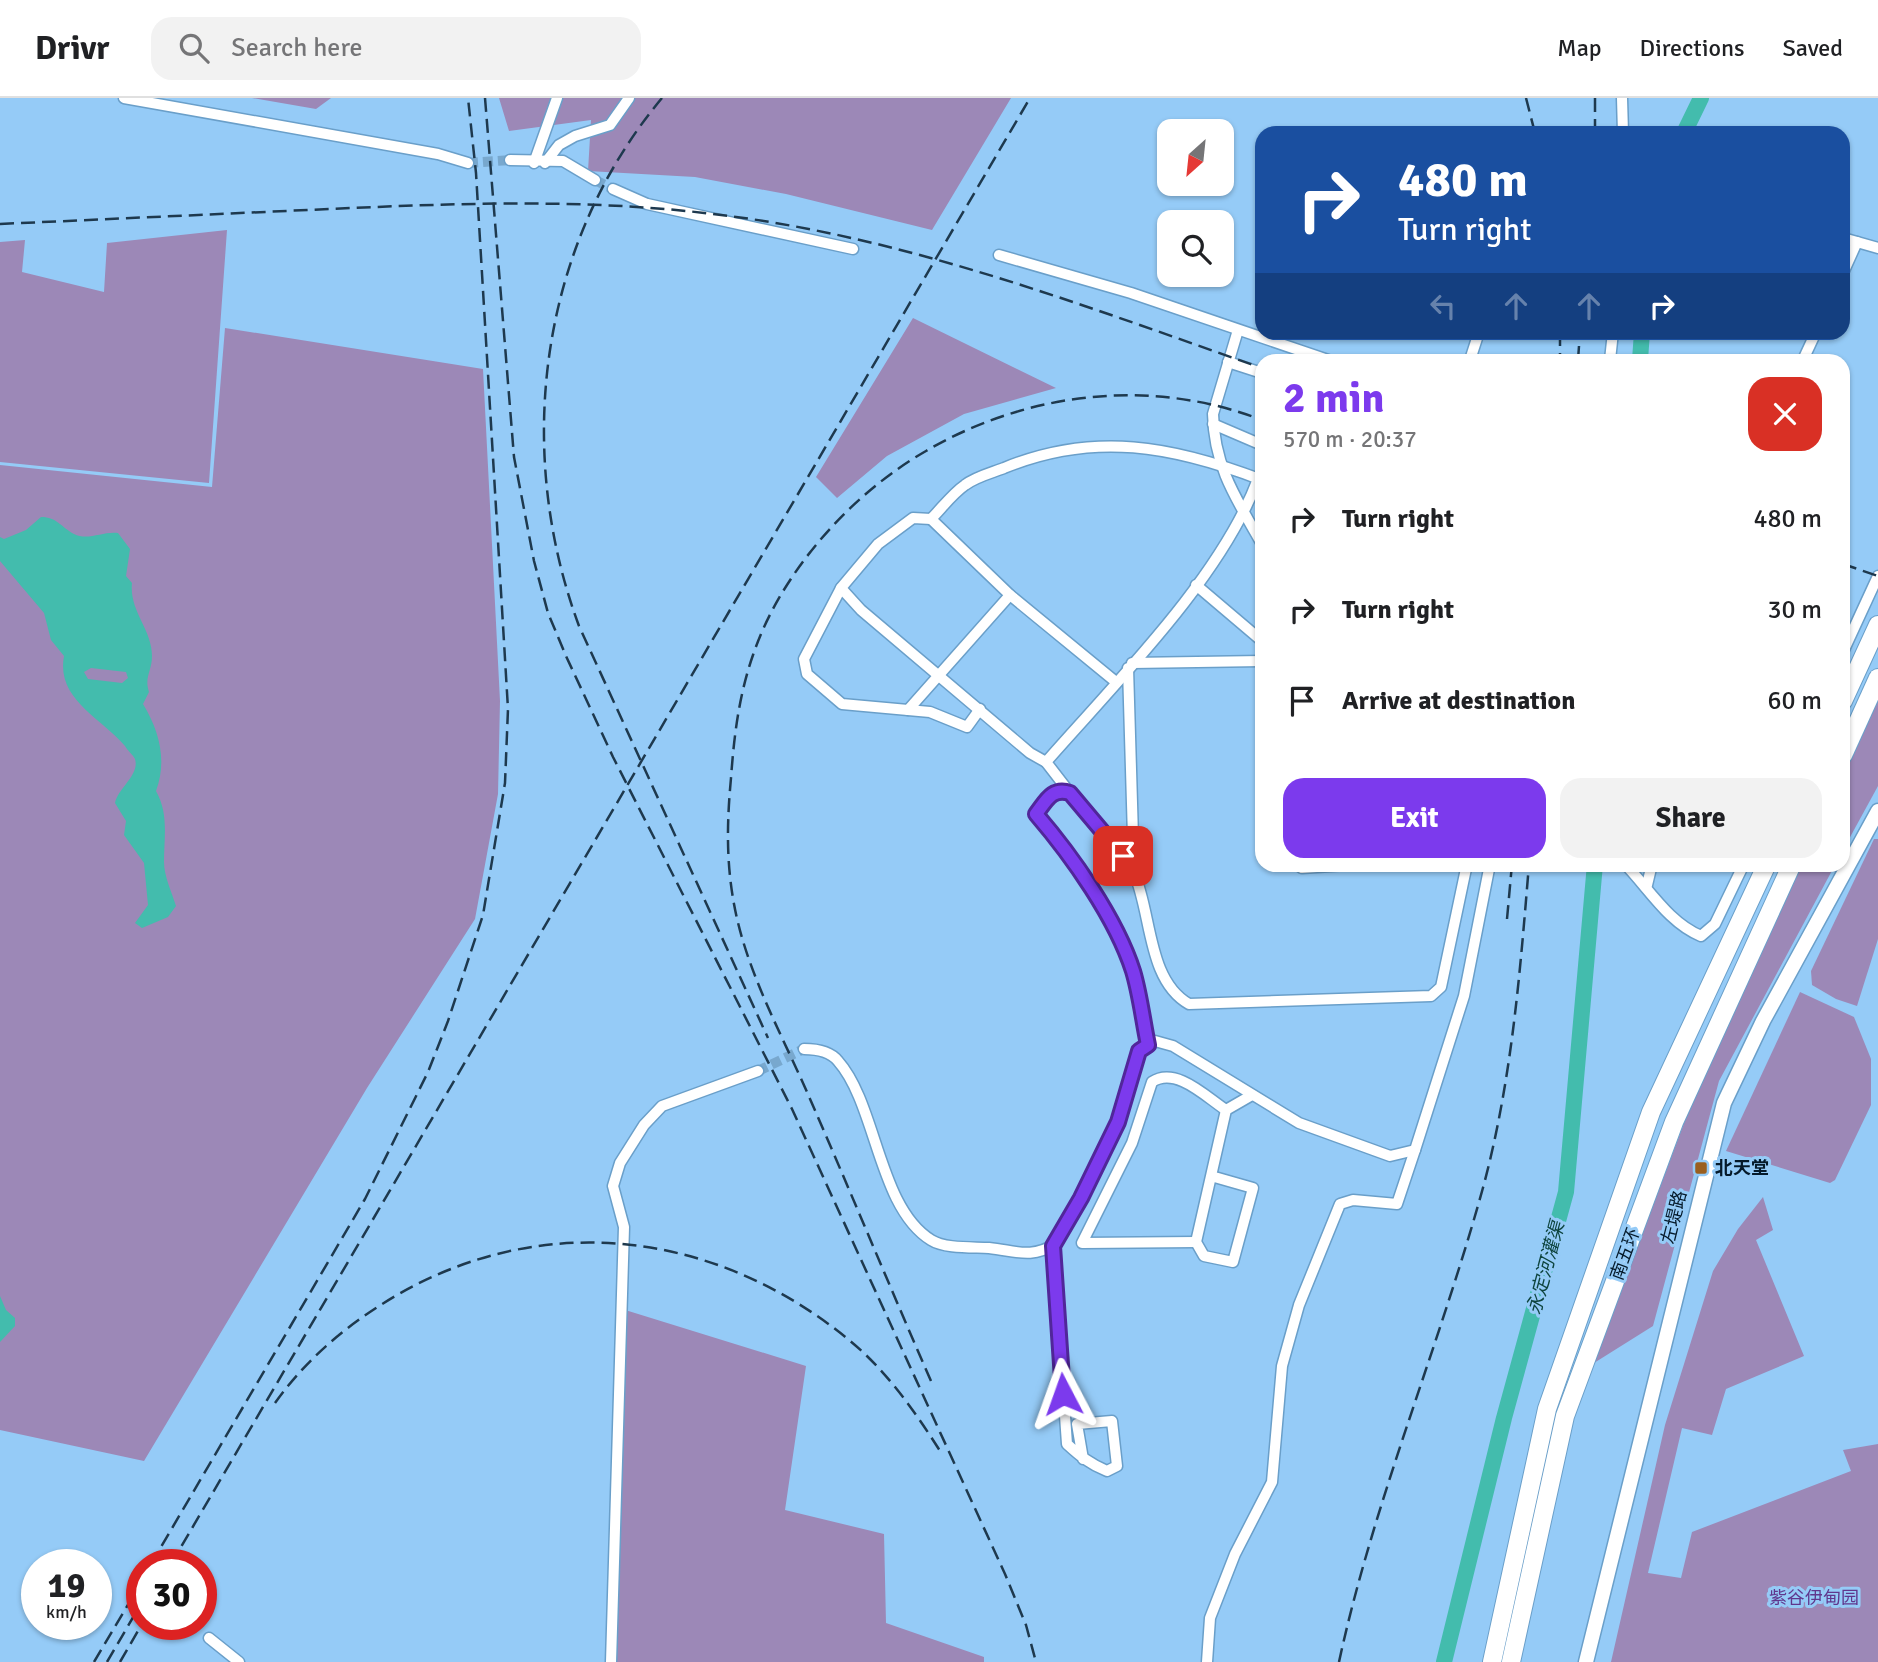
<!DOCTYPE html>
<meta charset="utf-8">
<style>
:root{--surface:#fff;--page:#f2f2f2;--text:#202124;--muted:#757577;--line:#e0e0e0;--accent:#7c3aed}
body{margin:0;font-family:Signika,"Noto Sans SC",sans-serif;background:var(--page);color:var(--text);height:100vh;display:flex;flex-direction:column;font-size:26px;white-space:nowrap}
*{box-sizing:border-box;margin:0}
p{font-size:23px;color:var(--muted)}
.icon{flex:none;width:38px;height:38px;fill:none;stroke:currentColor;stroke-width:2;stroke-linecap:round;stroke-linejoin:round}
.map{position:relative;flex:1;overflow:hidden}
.details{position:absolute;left:1255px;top:256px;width:595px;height:518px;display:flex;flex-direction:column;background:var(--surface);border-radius:21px;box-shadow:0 2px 5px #0004}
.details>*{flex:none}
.guide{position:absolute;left:1255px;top:28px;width:595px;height:214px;border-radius:21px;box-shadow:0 2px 5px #0004;background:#1a4fa0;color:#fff;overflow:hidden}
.needle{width:46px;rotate:207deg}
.tools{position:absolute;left:1157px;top:21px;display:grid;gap:14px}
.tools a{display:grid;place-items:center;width:77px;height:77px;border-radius:14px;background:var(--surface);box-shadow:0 2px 5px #0004;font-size:35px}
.speed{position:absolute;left:21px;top:1451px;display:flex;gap:14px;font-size:35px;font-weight:700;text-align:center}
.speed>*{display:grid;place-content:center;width:91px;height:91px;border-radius:50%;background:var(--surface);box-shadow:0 2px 5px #0004;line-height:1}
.speed small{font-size:18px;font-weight:400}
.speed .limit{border:10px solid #d22;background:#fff;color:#111}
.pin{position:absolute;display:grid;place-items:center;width:60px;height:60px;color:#fff;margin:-30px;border-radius:14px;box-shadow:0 4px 10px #0006}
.me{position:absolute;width:77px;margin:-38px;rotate:356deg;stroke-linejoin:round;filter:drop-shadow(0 0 5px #0008)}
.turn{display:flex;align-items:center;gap:24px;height:147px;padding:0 28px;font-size:32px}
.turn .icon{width:91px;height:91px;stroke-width:2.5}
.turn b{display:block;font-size:49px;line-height:60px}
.lanes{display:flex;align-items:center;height:66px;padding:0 28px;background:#0003;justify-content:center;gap:35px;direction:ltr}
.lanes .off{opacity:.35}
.round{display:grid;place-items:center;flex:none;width:74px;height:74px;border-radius:21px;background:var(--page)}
.headline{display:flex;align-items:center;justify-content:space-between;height:119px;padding:0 28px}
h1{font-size:42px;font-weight:700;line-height:52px;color:var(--accent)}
.button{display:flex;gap:14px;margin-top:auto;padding:14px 28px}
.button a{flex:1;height:80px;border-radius:21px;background:var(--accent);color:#fff;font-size:28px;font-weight:700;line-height:80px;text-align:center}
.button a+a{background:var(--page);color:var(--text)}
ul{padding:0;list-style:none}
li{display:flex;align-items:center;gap:21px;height:91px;padding:0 28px}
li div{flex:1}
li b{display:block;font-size:26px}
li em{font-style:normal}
header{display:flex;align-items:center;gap:42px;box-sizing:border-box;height:98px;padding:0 35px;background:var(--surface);border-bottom:2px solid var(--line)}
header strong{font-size:33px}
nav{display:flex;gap:38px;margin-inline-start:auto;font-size:24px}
.search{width:490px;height:63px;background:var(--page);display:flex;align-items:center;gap:18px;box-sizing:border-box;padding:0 24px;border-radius:21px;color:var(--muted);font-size:26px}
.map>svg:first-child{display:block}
.green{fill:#9c88b7}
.water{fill:#43bcad;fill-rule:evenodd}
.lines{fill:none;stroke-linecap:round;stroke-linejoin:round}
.river{stroke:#43bcad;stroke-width:16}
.minor-tunnel{stroke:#78a8ce;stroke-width:10;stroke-dasharray:10 5;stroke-linecap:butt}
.minor-casing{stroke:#6a9fc9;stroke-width:13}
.major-casing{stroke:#6a9fc9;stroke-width:17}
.highway-casing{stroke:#6a9fc9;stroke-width:20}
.minor{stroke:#fff;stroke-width:10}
.major{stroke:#fff;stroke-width:14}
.highway{stroke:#fff;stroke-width:18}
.rail{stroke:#1e394e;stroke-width:2.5;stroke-dasharray:14 7;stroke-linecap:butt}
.route-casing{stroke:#51269a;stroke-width:18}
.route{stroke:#7c3aed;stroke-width:12}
.poi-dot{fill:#9a5f1f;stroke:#95cbf7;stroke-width:2.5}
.labels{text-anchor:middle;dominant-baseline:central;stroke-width:6;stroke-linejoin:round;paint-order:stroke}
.poi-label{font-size:18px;font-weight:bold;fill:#051a2a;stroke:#95cbf7;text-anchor:start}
.street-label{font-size:18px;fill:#051a2a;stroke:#95cbf7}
.park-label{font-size:18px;fill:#60378d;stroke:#95cbf7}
.water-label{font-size:19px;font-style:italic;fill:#0e443e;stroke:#95cbf7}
</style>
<header>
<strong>Drivr</strong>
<div class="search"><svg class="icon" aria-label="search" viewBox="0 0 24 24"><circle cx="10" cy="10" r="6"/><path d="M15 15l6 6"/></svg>Search here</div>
<nav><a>Map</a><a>Directions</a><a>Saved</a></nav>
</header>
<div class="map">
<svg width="1878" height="1564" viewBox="0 0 1878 1564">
<rect width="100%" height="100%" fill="#95cbf7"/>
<g class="green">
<polygon points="252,0 331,0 316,11"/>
<polygon points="499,0 1011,0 932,132 786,96 695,79 588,73 591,22 509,33"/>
<polygon points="227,132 209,385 0,364 0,144 25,142 22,174 104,194 107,145"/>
<polygon points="913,220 1056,290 964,316 887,358 837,400 816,379"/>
<polygon points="225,230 483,271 500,603 498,696 475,821 367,990 144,1363 0,1332 0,367 212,389"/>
<polygon points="1878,595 1878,688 1843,752 1843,673"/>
<polygon points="1874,741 1878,741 1878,841 1857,908 1836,901 1812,887 1811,873"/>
<polygon points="1800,767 1835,767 1719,983 1653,1228 1594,1265 1692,1004"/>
<polygon points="1800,894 1854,919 1871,961 1871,1007 1835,1082 1830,1085 1726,1053"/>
<polygon points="1763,1099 1773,1132 1756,1142 1804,1258 1726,1291 1712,1337 1682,1330 1648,1475 1681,1480 1692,1434 1851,1373 1843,1352 1878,1346 1878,1564 1611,1564 1665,1327 1713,1173 1738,1131"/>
<polygon points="622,1211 806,1268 785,1412 884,1436 886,1525 984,1559 984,1564 609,1564"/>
</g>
<g class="water">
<path d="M41 419C57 419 61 429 74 436 88 443 103 433 118 435L130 451 126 478 132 485C129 513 152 531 152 558 152 573 144 579 149 594L143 606C160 634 167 663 156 693 169 716 164 739 164 764 164 778 172 795 176 808L168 819 142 830 135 825 148 807 144 765 124 737 126 723 115 705C118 690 140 677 135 661 133 657 127 652 125 648 100 619 56 601 64 558L51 542 44 515 0 463V439L4 441 26 432ZM91 570 126 574 128 580 122 585 88 581 84 574Z"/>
<polygon points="0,1198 6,1212 15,1220 15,1228 0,1244"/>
</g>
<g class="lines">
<g class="river">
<polyline points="1684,35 1701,0"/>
<polyline points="1640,262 1642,234"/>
<polyline points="1444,1564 1504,1320 1566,1094 1595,766"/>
</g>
<g class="minor-tunnel">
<polyline points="468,65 510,62"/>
<polyline points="595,82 613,91"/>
<polyline points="758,973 804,951"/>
</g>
<g class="minor-casing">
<g id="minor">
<polyline points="124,0 438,56 468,65"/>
<polyline points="1622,0 1623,35"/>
<polyline points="510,62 563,63 595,82"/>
<polyline points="534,65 557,0"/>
<polyline points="545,65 559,47 575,38 610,27 629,0"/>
<polyline points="613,91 647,106 853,151"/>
<polyline points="1843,140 1878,150"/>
<polyline points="999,157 1131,195 1328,262"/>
<polyline points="1843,175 1857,144"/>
<path d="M1238 232 1213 316C1214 369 1237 402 1262 446"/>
<polyline points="1470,262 1479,234"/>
<polyline points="1610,262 1613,234"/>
<polyline points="1803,262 1816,234"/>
<polyline points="1228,264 1262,275"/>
<polyline points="1213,326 1262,347"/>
<polyline points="931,421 1010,497 1116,584"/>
<polyline points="1196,487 1262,543"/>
<polyline points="841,490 804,561 807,576 842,606 930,614 967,629 980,611"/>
<polyline points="1843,554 1878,478"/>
<polyline points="1132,565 1262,563"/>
<polyline points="1128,570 1134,773"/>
<polyline points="908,612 1010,497"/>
<path d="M1046 664 1030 655 861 512 841 490 878 446 913 420 931 421C942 410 952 396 965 387 975 379 991 375 1004 370 1094 333 1173 348 1262 382"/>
<path d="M1070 695 1046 664C1117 583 1221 480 1258 381"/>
<polyline points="1296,766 1302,770 1361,766"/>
<path d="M1625 766C1649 791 1669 825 1701 838L1715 826 1744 766"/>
<polyline points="1647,787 1652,766"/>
<path d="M1148 947C1143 923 1140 897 1133 873 1116 821 1072 757 1036 716 1046 703 1052 689 1070 695 1092 720 1119 744 1134 775 1152 816 1147 882 1189 906L1431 898 1441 889 1467 766"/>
<path d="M804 951C817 951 830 953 838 963 877 1007 878 1109 931 1142 945 1151 973 1149 989 1150 1017 1153 1030 1161 1056 1146L1118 1024 1139 953 1155 943 1173 948 1299 1025 1390 1058 1415 1052 1464 898 1490 766"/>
<polyline points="1211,1078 1253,1090 1233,1164 1204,1158 1196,1144 1226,1012 1252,997"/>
<path d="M1196 1144 1082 1145 1132 1045 1152 984C1176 968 1206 999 1226 1012"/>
<path d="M1053 1148 1067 1346C1080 1358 1090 1366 1107 1373L1117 1368 1112 1323 1077 1326 1083 1361"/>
<polyline points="209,1540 239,1564"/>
<polyline points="611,1564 624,1129 613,1088 620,1065 644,1027 662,1008 758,973"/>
<polyline points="1207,1564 1210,1520 1235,1456 1272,1384 1282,1268 1299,1207 1340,1106 1353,1102 1397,1106 1415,1052"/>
</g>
</g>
<g class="major-casing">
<polyline id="major" points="1586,1564 1724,1005 1763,923 1878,713"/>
</g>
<g class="highway-casing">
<g id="highway">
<polyline points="1843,603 1878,527"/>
<polyline points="1843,657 1878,580"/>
<polyline points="1492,1564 1547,1311 1651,1014 1767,766"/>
<polyline points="1511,1564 1565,1318 1674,1024 1792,766"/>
</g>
</g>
<use href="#minor" class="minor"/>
<use href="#major" class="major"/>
<use href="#highway" class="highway"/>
<g class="rail">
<polyline points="485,0 514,359 534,463 548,515 566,558 613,659 792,1011 1005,1476 1026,1527 1036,1564"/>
<path d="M662 0C540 146 513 350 579 528L768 940"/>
<polyline points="1526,0 1535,35"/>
<polyline points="1595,0 1595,35"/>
<path d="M0 126C110 121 219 116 329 111 463 105 595 100 729 118 914 142 1087 209 1262 270"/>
<polyline points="1560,234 1560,262"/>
<polyline points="1578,262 1580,234"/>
<polyline points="1843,466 1878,478"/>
<polyline points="1507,821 1512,766"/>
<path d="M931 1283C889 1187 849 1090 807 994 780 933 746 872 734 806 726 763 727 723 731 680 734 638 739 597 753 557 781 474 851 396 926 353 1027 294 1151 279 1262 322"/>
<path d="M275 1305C307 1260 349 1225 397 1197 546 1111 718 1134 849 1242 887 1273 916 1315 942 1356"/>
<polyline points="151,1466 365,1101 428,974 448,923 483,817 505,685 508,611 476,75 468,0"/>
<polyline points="171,1466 1030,0"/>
<polyline points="94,1564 142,1483"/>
<polyline points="107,1564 142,1504"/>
<polyline points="120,1564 142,1526"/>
<path d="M1339 1564C1374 1402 1440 1247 1484 1086 1512 980 1520 875 1529 766"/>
</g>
</g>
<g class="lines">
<g class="route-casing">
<path id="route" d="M1063 1296 1053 1148 1081 1100 1118 1024 1139 953 1148 947C1143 923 1140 896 1133 873 1116 820 1072 758 1036 716 1046 703 1052 689 1070 695L1123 758"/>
</g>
<use href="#route" class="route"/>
</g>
<rect class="poi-dot" x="1694" y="1063" width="14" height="14" rx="3.5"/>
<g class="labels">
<g class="poi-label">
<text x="1715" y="1070">北天堂</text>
</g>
<g class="street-label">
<text transform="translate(1674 1119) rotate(-76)">左堤路</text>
<text transform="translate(1625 1156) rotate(-70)">南五环</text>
</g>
<g class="park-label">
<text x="1814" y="1500">紫谷伊甸园</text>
</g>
<g class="water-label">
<text transform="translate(1546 1170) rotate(-75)">永定河灌渠</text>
</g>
</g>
</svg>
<div class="tools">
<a><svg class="needle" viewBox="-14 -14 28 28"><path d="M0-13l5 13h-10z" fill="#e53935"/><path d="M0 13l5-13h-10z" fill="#757577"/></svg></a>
<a><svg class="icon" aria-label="search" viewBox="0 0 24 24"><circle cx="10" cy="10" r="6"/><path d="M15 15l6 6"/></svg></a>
</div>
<div class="speed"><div>19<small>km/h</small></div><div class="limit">30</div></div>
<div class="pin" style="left:1123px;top:758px;background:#d93025"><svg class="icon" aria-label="arrive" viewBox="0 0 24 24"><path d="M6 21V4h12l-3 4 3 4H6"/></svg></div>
<svg class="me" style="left:1063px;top:1296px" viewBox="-20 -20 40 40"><path d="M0-17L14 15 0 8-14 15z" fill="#7c3aed" stroke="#fff" stroke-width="4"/></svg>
<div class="guide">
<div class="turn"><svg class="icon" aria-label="right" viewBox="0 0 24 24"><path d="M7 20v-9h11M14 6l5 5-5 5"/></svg><div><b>480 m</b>Turn right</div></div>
<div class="lanes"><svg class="icon off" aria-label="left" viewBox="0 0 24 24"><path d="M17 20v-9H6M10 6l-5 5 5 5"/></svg><svg class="icon off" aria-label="ahead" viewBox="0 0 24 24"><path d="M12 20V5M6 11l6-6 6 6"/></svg><svg class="icon off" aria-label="ahead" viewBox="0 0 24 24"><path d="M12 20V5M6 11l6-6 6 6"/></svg><svg class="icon" aria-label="right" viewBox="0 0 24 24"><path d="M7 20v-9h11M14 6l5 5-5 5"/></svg></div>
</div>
<section class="details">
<div class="headline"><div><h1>2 min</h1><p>570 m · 20:37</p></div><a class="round" style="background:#d93025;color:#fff"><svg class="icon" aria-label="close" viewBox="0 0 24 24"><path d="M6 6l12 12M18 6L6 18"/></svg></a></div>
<ul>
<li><svg class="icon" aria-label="right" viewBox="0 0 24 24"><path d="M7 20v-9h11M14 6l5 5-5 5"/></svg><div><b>Turn right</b></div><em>480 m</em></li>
<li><svg class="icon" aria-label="right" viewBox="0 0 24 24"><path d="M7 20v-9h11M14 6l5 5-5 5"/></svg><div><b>Turn right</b></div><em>30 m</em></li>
<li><svg class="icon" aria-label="arrive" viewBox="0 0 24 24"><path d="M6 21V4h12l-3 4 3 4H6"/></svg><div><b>Arrive at destination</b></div><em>60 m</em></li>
</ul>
<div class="button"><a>Exit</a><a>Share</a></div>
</section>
</div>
